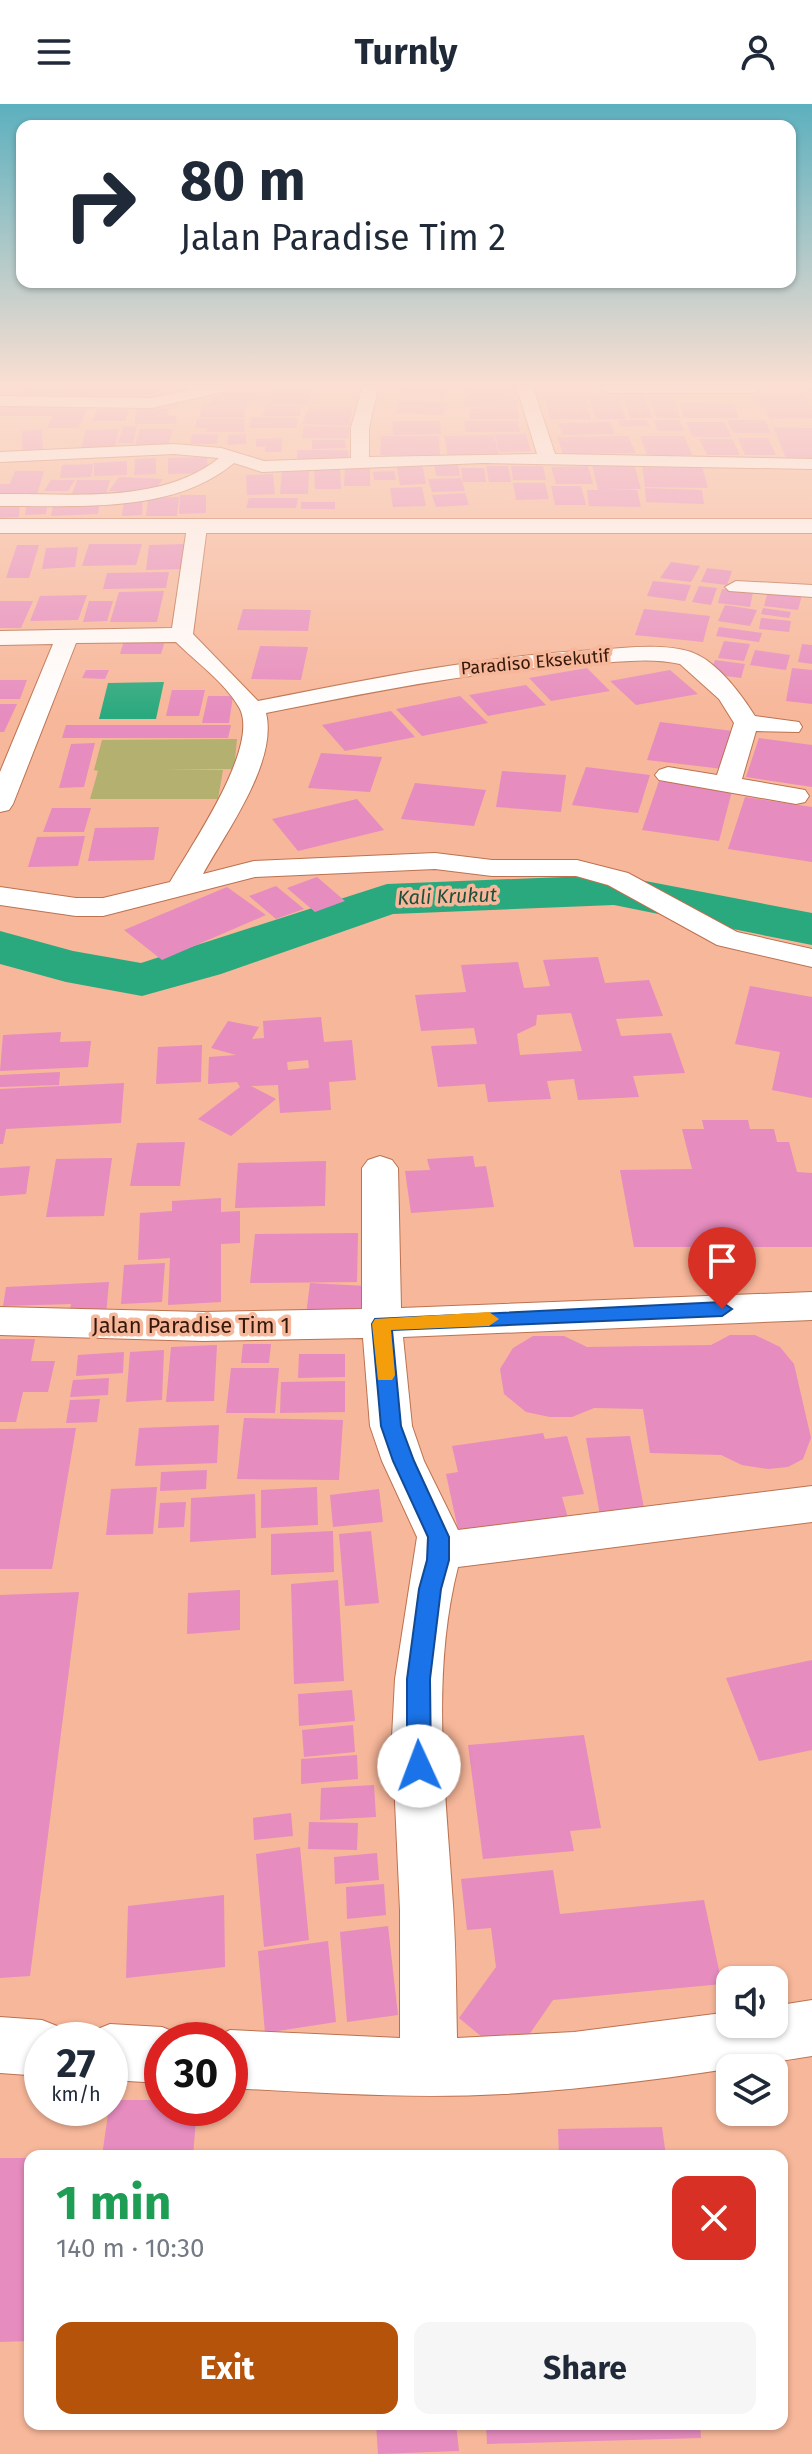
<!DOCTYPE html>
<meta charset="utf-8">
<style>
:root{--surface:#fff;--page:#f6f6f7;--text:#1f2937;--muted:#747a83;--accent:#b45309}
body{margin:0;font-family:"Fira Sans",sans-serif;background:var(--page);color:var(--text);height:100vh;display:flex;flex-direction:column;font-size:30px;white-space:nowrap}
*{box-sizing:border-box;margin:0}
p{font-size:26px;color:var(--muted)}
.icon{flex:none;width:44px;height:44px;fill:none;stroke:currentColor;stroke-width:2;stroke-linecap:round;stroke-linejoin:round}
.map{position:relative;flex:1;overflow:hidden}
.side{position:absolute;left:24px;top:2046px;width:764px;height:280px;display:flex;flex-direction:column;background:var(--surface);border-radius:16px;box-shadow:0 2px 6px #0004}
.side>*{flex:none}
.top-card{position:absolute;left:16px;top:16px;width:780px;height:168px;border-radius:16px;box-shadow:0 2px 6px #0004;background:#fff;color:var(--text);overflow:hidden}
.controls{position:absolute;left:716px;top:1862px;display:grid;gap:16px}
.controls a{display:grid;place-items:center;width:72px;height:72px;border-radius:16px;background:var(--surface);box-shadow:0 2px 6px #0004;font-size:40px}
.speed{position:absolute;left:24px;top:1918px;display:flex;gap:16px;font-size:40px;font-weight:700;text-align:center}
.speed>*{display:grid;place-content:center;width:104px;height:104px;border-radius:50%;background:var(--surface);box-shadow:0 2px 6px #0004;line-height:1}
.speed small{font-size:20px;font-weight:400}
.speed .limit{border:12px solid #d22;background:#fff;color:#111}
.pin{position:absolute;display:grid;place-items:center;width:68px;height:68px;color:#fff;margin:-82px -34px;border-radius:50% 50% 50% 0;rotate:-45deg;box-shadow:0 0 8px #0007}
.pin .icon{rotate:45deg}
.me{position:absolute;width:88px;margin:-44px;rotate:358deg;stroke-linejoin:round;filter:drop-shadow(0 0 6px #0008)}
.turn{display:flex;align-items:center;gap:28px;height:168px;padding:0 32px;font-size:36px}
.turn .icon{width:104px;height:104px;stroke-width:2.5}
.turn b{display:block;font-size:56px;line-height:68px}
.round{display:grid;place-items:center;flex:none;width:84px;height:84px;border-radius:16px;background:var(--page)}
.headline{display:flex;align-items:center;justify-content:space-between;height:136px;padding:0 32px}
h1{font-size:48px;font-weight:700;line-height:60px;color:#1e9e55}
.primary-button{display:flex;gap:16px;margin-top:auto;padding:16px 32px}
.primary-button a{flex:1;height:92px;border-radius:16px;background:var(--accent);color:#fff;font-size:32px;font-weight:700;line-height:92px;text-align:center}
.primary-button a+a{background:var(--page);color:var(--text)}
header{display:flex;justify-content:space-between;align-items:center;height:104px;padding:0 32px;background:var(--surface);font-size:36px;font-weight:700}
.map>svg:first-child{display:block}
.green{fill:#b3b070}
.water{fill:#2aa97e}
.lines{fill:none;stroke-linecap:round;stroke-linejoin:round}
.river{fill:#2aa97e;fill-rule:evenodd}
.building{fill:#e68cbf;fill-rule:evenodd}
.minor-casing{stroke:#bc7250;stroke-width:2}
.primary-casing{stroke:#bc7250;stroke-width:2}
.minor{fill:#fff;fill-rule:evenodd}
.primary{fill:#fff;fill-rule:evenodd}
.route{fill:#1a73e8;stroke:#114b97;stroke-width:2}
.slow{fill:#f59e0b}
.labels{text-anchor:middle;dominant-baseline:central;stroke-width:7;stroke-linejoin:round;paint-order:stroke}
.far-street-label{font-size:18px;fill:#36180a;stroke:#f7b79a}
.far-water-label{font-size:20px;font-style:italic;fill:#1e4f3c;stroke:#f7b79a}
.street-label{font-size:22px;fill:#36180a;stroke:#f7b79a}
</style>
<header><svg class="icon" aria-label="menu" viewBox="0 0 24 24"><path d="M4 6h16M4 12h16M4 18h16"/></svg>Turnly<svg class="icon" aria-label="person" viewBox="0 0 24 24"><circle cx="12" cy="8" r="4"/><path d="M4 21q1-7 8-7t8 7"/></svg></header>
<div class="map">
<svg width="812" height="2350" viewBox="0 0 812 2350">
<rect width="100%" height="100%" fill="#f7b79a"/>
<polygon class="green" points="237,635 234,665 163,666 223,666 218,695 90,695 98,667 94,666 102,636"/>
<polygon class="water" points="164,578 156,615 99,615 108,579"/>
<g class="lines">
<polygon class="river" points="614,771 812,809 812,841 614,801 393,810 221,870 142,892 66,878 0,860 0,827 73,847 141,859 387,780"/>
</g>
<g class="building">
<polygon points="31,284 160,284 158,291 28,291"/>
<polygon points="274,284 312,284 308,300 269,299"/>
<polygon points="417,285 446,286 444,294 400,292 402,287"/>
<polygon points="467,287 519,287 517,305 520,315 470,315 469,305 511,304 464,303"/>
<polygon points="214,288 265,288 263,297 247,298 244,314 199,314 203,299 212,299"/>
<polygon points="545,290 584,290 591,315 550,315"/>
<polygon points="648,291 672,291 681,314 657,314"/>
<polygon points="803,291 812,305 812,314 770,315 756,292"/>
<polygon points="589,292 618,292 626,315 596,315"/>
<polygon points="623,292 644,292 652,314 630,314"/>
<polygon points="401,297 448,299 443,311 395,309"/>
<polygon points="179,299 177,305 169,305 168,311 156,311 177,312 175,320 135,320 136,300"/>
<polygon points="680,299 733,300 739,314 684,314"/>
<polygon points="0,302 89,302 78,324 47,324 53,312 0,312"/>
<polygon points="265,302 301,302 300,312 263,312"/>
<polygon points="309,303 352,304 350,322 302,320"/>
<polygon points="97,305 130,305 125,317 92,317"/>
<polygon points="252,313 298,314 296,324 249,324"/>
<polygon points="197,315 245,315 244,328 206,328 207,324 195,324"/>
<polygon points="618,316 646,316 650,322 621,323"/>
<polygon points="654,316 679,316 684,327 658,327"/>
<polygon points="727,316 765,316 771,329 733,329"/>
<polygon points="392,317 440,317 441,330 393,331"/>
<polygon points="464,317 518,317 520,328 465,328"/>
<polygon points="610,318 615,330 563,331 558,319"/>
<polygon points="686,318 724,318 732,333 693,333"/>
<polygon points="123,322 137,322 133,339 118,339"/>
<polygon points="304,322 350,323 348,334 302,334"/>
<polygon points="773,323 812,324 812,354 786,354"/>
<polygon points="42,325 43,347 22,349 22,327"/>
<polygon points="119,325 115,343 81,344 86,326"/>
<polygon points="140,325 173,325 168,341 135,341"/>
<polygon points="192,330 218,330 217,340 190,340"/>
<polygon points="246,330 246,340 227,341 228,331"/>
<polygon points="495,330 526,330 531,347 499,348"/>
<polygon points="494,331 499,351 448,352 444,332"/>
<polygon points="381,332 439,332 440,351 380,351"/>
<polygon points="628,332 636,349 563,350 557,333"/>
<polygon points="640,332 684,332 692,351 647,351"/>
<polygon points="282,334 282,348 265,348 265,342 256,343 256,335"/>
<polygon points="738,334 768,334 776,351 745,351"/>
<polygon points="699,335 732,335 740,351 707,351"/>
<polygon points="312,336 345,336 346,344 312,345"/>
<polygon points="297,346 348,346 349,357 297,358"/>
<polygon points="207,353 208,369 168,370 168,354"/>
<polygon points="156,354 156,370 134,371 135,355"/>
<polygon points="127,357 127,371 94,372 94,359"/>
<polygon points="396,359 422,359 426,380 400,381"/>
<polygon points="458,359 460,372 436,372 434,360"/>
<polygon points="93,360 91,373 60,374 62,361"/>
<polygon points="592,360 634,360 641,385 603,386 637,386 641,403 589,402 587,386 598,386"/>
<polygon points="642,360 702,362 708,384 645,383"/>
<polygon points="486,362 508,362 511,378 489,378"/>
<polygon points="511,362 543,362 546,376 513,376"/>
<polygon points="588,362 593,380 556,380 551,363"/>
<polygon points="345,364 370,364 370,382 344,382"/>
<polygon points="461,364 484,364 486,378 463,378"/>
<polygon points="340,365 341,385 315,385 314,366"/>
<polygon points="15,367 44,367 36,394 0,394 0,380 10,380"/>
<polygon points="309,367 308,390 280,390 282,368"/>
<polygon points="394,367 396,376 374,376 373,368"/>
<polygon points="273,370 275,390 247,391 246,371"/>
<polygon points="119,373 163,375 153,389 109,387"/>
<polygon points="461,374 465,387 432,388 428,375"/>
<polygon points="51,376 75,376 68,387 44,387"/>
<polygon points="77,376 110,376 106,390 72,390"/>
<polygon points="513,379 545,379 549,395 516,396"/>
<polygon points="551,382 581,382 586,401 555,401"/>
<polygon points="422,383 426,402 393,403 390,384"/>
<polygon points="645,384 702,386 704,400 646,398"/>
<polygon points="465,389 469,401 436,403 432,391"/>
<polygon points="180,391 206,391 206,409 179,410"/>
<polygon points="143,393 142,411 122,412 124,394"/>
<polygon points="179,393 177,412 146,412 148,394"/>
<polygon points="249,394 298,394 296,404 246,404"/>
<polygon points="100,395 98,410 51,412 54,397"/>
<polygon points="48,396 46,410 25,411 27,397"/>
<polygon points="20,398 19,413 0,414 0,399"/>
<rect x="301" y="398" width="34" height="7"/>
<polygon points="89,440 142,440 136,461 82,462"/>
<polygon points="184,440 182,465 146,466 149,441"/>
<polygon points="17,441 39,441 29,474 6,474"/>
<polygon points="78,443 75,463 42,465 46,444"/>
<polygon points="671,458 700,462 691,478 660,474"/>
<polygon points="707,464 732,467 727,481 701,478"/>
<polygon points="169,468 166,484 103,485 107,469"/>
<polygon points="653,477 691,481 685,497 647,492"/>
<polygon points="699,482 717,484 711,501 692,498"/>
<polygon points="722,485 753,488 750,503 718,499"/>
<polygon points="164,487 157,518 110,518 119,488"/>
<polygon points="768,487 802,491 798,506 764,502"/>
<polygon points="87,491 78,516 30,517 40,492"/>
<polygon points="0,497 33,497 21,524 0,524"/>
<polygon points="89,497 113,497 107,517 83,518"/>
<polygon points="725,501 757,506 750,522 718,517"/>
<polygon points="763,504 791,508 789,514 761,510"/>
<polygon points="243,505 311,506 308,527 237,526"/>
<polygon points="644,505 710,512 703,538 635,531"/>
<polygon points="761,514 791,517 789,528 759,525"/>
<polygon points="719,523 762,529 759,538 716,532"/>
<polygon points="124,537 165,537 161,550 120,550"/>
<polygon points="724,537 750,540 744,557 718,554"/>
<polygon points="802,540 812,541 812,560 798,558"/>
<polygon points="260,542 308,543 301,576 251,575"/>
<polygon points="755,546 790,551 786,566 750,561"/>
<polygon points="715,556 745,560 741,574 710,570"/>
<polygon points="587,564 610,587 551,597 529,574"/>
<polygon points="792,564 812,566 812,600 786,597"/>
<polygon points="86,566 109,566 105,575 82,574"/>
<polygon points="670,566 698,590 636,601 610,577"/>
<polygon points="0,576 27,576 20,595 0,595"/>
<polygon points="526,581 546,601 488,612 469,591"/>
<polygon points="172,586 205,586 199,612 166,612"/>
<polygon points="208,592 233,592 229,619 202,619"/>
<polygon points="460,592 488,619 422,632 396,605"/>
<polygon points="0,600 17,600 4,628 0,628"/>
<polygon points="391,607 415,633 345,647 322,621"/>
<polygon points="660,618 733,627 723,665 647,656"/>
<polygon points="66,621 231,621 228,634 62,634"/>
<polygon points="759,634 812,641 812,683 746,673"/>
<polygon points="95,639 84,683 59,684 71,640"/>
<polygon points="321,649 382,653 370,688 308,684"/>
<polygon points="586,663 650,671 638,709 572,701"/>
<polygon points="502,667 566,671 561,708 496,703"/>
<polygon points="659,677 732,687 719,737 642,726"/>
<polygon points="415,679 486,686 474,722 401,715"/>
<polygon points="745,693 812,703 812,758 728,745"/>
<polygon points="357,695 384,726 298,747 272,715"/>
<polygon points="52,704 91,704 84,728 43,728"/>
<polygon points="159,723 154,756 88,757 95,724"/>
<polygon points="85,732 78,762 28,763 37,733"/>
<polygon points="317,773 345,797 315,808 287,784"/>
<polygon points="276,782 304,805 276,815 249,792"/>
<polygon points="227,783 266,811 162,856 124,826"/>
<path d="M598 853 605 879 649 876 663 912 616 915 621 932 671 929 685 969 633 972 639 993 578 996 574 975 547 977 551 995 488 998 485 980 438 983 431 942 477 940 474 924 421 927 415 891 466 888 461 861 518 858 524 884 550 882 543 856ZM571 909 582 947 520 951 517 930 536 921 537 911Z"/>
<polygon points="750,882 812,893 812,994 772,986 780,948 735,940"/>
<path d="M321 913 324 938 352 936 356 976 329 978 331 1006 280 1009 278 981 251 982 276 995 231 1032 198 1015 240 983 237 978 208 980 209 953 236 951 211 944 228 917 259 923 252 935 264 934 263 917ZM308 956 309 964 288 966 287 958Z"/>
<polygon points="61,928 60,938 91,937 88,963 0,967 3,931"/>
<polygon points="202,941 201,978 156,980 158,943"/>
<polygon points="60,968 59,981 0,983 0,971"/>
<polygon points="124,979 121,1019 6,1025 3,1040 0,1040 0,985"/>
<polygon points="702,1016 748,1016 750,1025 774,1025 777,1038 789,1038 797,1068 812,1069 812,1143 634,1143 620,1066 692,1065 682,1025 704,1025"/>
<polygon points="185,1038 180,1082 130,1082 137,1039"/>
<polygon points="473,1052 475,1063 486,1062 494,1103 411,1109 405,1067 430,1066 427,1055"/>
<polygon points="112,1054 104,1112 46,1113 56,1055"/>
<polygon points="326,1057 325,1102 235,1104 238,1059"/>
<polygon points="30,1062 26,1090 0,1092 0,1064"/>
<polygon points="221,1094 221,1108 240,1107 240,1139 221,1140 221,1198 168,1201 170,1154 138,1156 140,1109 172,1107 172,1097"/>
<polygon points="358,1129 357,1178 250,1179 255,1130"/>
<polygon points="165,1159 162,1198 121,1200 124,1161"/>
<polygon points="109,1178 106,1210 69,1211 71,1200 3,1202 6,1183"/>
<polygon points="310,1179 365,1182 362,1213 306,1211"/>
<polygon points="730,1231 755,1231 780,1243 794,1260 811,1334 803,1355 788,1363 768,1365 742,1361 721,1351 650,1349 643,1305 594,1304 572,1313 550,1313 526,1308 504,1290 500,1265 513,1244 533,1232 564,1232 587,1243 711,1241"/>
<polygon points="0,1235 35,1235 31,1257 55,1257 48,1288 23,1288 16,1318 0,1318"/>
<polygon points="243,1240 271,1240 269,1259 241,1259"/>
<polygon points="217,1241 214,1297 166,1298 171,1243"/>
<polygon points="164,1246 162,1296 126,1298 130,1248"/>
<polygon points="124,1248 123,1269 76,1272 78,1251"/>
<polygon points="299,1250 345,1250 345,1273 298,1274"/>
<polygon points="231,1264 279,1264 275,1309 226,1309"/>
<polygon points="109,1274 108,1291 70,1293 73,1276"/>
<polygon points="345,1277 345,1308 280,1309 281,1278"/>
<polygon points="100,1295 97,1318 66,1319 70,1296"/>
<polygon points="244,1314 343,1316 339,1376 237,1375"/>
<polygon points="219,1321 217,1359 135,1362 139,1324"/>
<polygon points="76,1324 52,1465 0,1465 0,1325"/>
<polygon points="543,1329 545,1335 567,1332 584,1390 562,1393 568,1414 459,1430 446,1370 458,1368 452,1342"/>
<polygon points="630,1332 645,1409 600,1411 586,1334"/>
<polygon points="207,1366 206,1385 160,1387 161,1368"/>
<polygon points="157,1383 153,1430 106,1431 111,1385"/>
<polygon points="317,1383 318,1421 261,1424 261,1386"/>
<polygon points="379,1385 383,1418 333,1423 330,1391"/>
<polygon points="255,1390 256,1434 190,1438 191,1394"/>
<polygon points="186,1398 184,1423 158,1424 160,1399"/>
<polygon points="333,1427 334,1468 271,1471 271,1430"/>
<polygon points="371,1427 379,1499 345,1502 339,1430"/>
<polygon points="338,1476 344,1577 294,1580 291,1480"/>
<polygon points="240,1486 240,1526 187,1530 188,1489"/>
<polygon points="79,1488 30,1872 0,1874 0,1491"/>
<polygon points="812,1556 812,1646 759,1657 726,1574"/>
<polygon points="352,1586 355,1617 299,1622 298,1590"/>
<polygon points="353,1621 355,1648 304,1653 302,1626"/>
<polygon points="584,1631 601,1724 570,1727 574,1747 483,1755 468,1641"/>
<polygon points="357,1651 358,1675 301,1680 301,1655"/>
<polygon points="374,1681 376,1713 320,1716 321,1684"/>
<polygon points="291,1709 293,1732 254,1736 253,1714"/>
<polygon points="309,1718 358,1719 357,1746 308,1745"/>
<polygon points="300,1743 309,1836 264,1843 256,1750"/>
<polygon points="377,1749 379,1776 335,1780 334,1753"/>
<polygon points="553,1766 560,1810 704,1796 722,1880 553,1896 511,1957 459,1914 496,1863 491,1824 467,1826 461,1775"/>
<polygon points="384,1780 386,1811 347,1815 346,1783"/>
<polygon points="224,1791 225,1863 126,1874 128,1802"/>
<polygon points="388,1822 398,1911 347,1918 340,1828"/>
<polygon points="328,1837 336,1918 265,1929 258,1847"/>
<polygon points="110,1996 162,1996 162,2004 197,2004 193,2052 102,2052"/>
<polygon points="662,2023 666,2052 559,2052 558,2025"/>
<polygon points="0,2054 30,2054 30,2237 0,2238"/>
<polygon points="376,2320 456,2320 459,2347 378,2350"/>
<polygon points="486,2320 700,2320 701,2334 487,2340"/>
</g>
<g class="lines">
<g class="minor-casing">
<g id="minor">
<polygon points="197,284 229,284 227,287 152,304 0,302 0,292 152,294"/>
<path d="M362 284H378L369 324V353L537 350 517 284H533L555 350 812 355V365L482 359 262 368 234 359C172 411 76 401 0 402V390C70 389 161 401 219 354L174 350 0 358V348L174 340 221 344 264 357 351 354V324Z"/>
<polygon points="601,284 760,284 752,289 609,289"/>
<path d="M197 417 207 423 193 530 258 597C369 575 481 552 595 546 625 544 662 539 691 548 717 557 741 590 755 612L799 618 802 623 799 628 756 627 742 675 805 686 809 692 805 698 796 700 659 676 655 671 659 666 668 663 717 671 734 619 719 595 680 560C651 553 617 558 588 560 479 566 372 588 266 609 278 658 226 728 203 770L254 757 435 749 492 756H577L628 769 737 828 812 845V863L717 841 608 781 576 772H492L435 765 255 773 103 812H76L0 801V783L76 794H103L170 778C191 742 259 644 240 605 226 579 196 558 176 538L76 539 13 700 9 706 0 708V668L53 540 0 541V527L172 524 187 423Z"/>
<polygon points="736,477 812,481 812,493 729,487 725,483"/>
<path d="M380 1052 392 1056 398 1064 401 1204 812 1188V1216L403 1233 412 1322 424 1357 458 1426 812 1382V1418L458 1463C431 1569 445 1680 452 1787 456 1836 456 1885 457 1934L574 1928 730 1908V1920H774V1902L812 1896V1952C710 1968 608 1984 504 1990 413 1995 321 1989 230 1984V1936H209L230 1926 400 1934V1806L392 1633 395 1575 417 1433 382 1357 370 1322 363 1234 203 1237 0 1231V1203L203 1208 362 1205V1064L368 1056Z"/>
<polygon points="0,1913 42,1916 62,1924 67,1936 42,1936 42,1972 0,1969"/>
<polygon points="110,1920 162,1923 182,1931 184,1936 162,1936 162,1979 110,1976 110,1936 87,1936 90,1928"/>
</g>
</g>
<g class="primary-casing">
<rect id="primary" x="0" y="415" width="812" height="14"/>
</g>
<use href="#minor" class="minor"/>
<use href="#primary" class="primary"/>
</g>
<linearGradient id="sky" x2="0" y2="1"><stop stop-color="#5cb0be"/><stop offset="0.46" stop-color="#fbdfd2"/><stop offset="1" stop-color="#fbdfd2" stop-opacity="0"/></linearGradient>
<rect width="812" height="613" fill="url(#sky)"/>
<polygon class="route" points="722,1198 732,1205 722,1212 392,1226 401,1322 414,1357 449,1433 449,1456 441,1485 430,1575 431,1662 427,1670 419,1673 410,1670 407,1662 407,1575 419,1485 427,1456 428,1433 393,1357 381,1322 372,1220 375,1215"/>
<polygon class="slow" points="489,1208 499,1215 489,1222 391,1226 395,1271 392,1276 378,1276 372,1220 375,1215"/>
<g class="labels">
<g class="far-street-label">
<text transform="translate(535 558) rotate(-5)">Paradiso Eksekutif</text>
</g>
<g class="far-water-label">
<text transform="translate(447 792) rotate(-2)">Kali Krukut</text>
</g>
<g class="street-label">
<text x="191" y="1221">Jalan Paradise Tim 1</text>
</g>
</g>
</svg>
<div class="controls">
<a><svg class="icon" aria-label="sound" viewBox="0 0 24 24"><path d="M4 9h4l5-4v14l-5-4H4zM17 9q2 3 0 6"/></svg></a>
<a><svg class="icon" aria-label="layers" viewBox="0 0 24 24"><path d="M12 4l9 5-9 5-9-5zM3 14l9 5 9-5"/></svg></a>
</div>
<div class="speed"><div>27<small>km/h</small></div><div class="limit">30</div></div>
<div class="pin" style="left:722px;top:1205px;background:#d93025"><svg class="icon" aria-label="arrive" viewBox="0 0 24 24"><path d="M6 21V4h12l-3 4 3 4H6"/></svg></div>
<svg class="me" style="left:419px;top:1662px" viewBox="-20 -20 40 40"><circle r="19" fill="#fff"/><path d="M0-13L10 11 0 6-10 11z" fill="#1a73e8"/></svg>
<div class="top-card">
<div class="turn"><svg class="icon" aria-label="right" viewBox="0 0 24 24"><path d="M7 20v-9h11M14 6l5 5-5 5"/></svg><div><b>80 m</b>Jalan Paradise Tim 2</div></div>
</div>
<section class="side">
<div class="headline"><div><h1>1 min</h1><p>140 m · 10:30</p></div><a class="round" style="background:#d93025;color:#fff"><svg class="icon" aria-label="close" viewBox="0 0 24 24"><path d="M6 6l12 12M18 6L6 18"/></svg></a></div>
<div class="primary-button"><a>Exit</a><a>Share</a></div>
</section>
</div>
